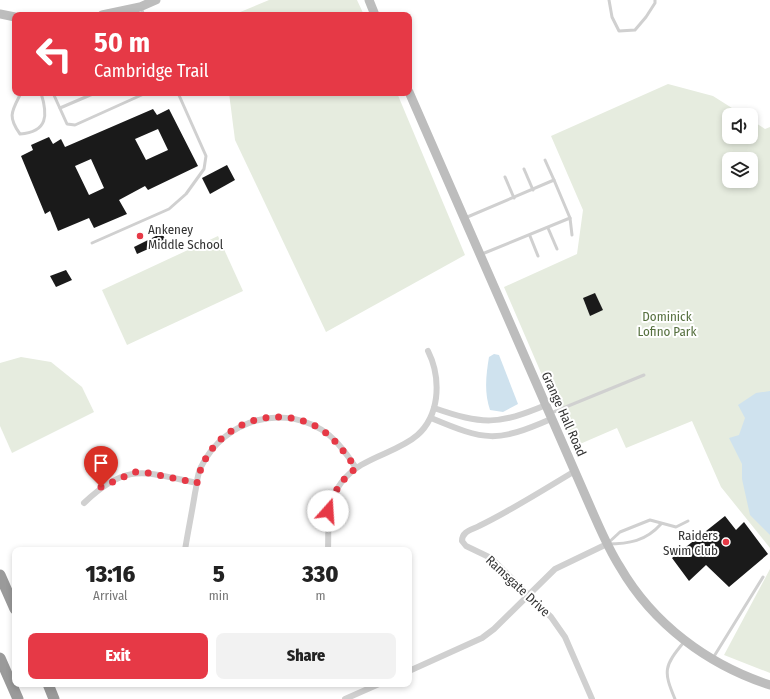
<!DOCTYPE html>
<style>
:root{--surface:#fff;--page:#f2f2f2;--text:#222;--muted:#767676;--accent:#e63946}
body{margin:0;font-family:"Fira Sans Condensed",sans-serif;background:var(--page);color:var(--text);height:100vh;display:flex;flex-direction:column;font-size:15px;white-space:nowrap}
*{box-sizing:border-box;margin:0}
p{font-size:13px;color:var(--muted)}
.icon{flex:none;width:22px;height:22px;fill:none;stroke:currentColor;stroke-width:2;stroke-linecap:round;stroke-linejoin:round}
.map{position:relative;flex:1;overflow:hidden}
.panel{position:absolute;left:12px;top:547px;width:400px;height:140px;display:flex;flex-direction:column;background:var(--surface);border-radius:8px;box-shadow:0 2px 6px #0003}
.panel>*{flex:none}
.top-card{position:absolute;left:12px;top:12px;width:400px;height:84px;border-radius:8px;box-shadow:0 2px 6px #0003;background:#e63946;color:#fff;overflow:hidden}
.tools{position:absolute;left:722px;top:108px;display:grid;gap:8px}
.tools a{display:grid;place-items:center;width:36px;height:36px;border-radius:8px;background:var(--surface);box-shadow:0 2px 6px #0003;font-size:20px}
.pin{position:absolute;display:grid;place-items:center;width:34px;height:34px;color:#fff;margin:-41px -17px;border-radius:50% 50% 50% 0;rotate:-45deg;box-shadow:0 0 4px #0007}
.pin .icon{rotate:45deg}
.me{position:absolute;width:44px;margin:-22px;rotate:19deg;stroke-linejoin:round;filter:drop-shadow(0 0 3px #0008)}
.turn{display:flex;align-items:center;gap:14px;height:84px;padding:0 16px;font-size:18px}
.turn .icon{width:52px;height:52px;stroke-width:2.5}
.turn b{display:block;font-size:28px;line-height:34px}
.eta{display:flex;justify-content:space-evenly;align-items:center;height:68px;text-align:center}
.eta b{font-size:24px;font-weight:800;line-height:28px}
.cta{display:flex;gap:8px;margin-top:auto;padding:8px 16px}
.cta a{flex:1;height:46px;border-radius:8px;background:var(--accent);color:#fff;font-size:16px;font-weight:800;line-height:46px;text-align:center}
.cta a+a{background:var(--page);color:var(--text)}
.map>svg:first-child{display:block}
.green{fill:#e6ecdf;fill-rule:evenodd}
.water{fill:#cfe2ee}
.building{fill:#1a1a1a;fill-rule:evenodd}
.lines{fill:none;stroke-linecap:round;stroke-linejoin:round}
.lane{stroke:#d0d0d0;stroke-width:3}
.street{stroke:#d0d0d0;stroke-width:6}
.secondary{stroke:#bdbdbd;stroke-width:9}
.highway{stroke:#9a9a9a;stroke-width:11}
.route{stroke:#e63946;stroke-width:7;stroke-dasharray:0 12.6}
.poi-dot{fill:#e63946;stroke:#fff;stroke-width:1.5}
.labels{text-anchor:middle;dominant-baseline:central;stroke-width:4;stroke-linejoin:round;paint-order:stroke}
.poi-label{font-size:13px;fill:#333;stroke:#fff;text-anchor:start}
.park-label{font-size:13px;fill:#56703f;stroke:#fff}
.street-label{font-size:13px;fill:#333;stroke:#fff}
</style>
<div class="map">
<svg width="770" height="699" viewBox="0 0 770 699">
<rect width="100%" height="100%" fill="#fff"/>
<g class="green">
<polygon points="269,0 357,0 364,15 233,15"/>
<path d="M668 84 713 96 743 115H729V137H751V120L765 129 770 127V548L721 487 692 421 626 448 617 428 573 447 504 287 577 254 583 210 551 136ZM729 159H751V181H729Z"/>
<polygon points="229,93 397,93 465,255 326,332 235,140"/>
<polygon points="218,236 243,291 127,345 102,290"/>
<polygon points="21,357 51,362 82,387 94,412 12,453 0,426 0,363"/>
<polygon points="770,569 770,673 724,655"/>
</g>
<g class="water">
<path d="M494 354 499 355 518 404 503 412 490 410C484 392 486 375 489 357Z"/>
<polygon points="770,391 770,535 750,515 742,479 742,464 729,438 739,435 745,418 738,405 756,393"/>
</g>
<g class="building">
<path d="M153 109 157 115 169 109 198 166 148 190 145 186 119 200 127 214 94 228 89 218 58 231 50 211 45 214 21 156 33 150 31 145 49 137 53 144 61 139 65 147ZM158 129 168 150 146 160 135 139ZM91 159 104 188 89 195 75 166Z"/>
<polygon points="227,165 235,180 210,194 202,178"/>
<polygon points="162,233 166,241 137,254 134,247"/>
<polygon points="66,270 72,280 56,287 50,276"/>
<polygon points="595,293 603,310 590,316 583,298"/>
<polygon points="725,516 736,530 744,522 768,554 729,587 706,565 689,581 672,558"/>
</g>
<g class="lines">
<g class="lane">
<polyline points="609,0 612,17 619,31 635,30 646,17 655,3 655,0"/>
<polyline points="141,8 144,15"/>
<path d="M21 93C12 111 7 116 20 134 48 132 48 115 41 93"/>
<polyline points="53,93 67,124 75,125 146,93"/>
<polyline points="60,108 95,93"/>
<polyline points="545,160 554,180"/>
<polyline points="524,169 533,190"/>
<polyline points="505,177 514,198"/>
<polyline points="465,218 554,180 570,218 482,254"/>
<polyline points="570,218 572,235"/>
<polyline points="548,228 557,249"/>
<polyline points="530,236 538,256"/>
<polyline points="92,243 169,209 186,194 204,169 206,156 178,93"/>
<polyline points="551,413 644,375"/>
<path d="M661 524C646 541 629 544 607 544L620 532 650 520 676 527 688 521"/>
<polyline points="713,658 763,577"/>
<path d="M675 699C663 671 664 666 684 642"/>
</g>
<g class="street">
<path d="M434 408C483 425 498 425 546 405"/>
<path d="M431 418C486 441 496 443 551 419"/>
<path d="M575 471C543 490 512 510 479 526 472 530 462 531 462 541L466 546 491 558 551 617 565 637 592 699"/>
<path d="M84 503C127 462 144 472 197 483"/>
<path d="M185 550C188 531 192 512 195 493 197 485 197 474 201 467 224 419 286 401 329 435 340 444 348 456 356 468"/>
<path d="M328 550C329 525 325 504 341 483 369 445 428 457 436 398 438 381 436 367 428 351"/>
<polyline points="409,671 482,638 494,629 555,569 607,544"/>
<polyline points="345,699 379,684"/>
</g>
<g class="secondary">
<polyline points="369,0 375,15"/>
<polyline points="0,14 15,17"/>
<polyline points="102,15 140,7 156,0"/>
<path d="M409 92 593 513C601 531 609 550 620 567 653 624 708 665 770 685"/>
</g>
<g class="highway">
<polyline points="0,575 15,609"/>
<polyline points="0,658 18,699"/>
<polyline points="48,684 54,699"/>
</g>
</g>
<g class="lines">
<path class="route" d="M101 487 135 472 148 473 197 483C207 428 270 400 319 428 335 438 345 453 356 468 341 480 333 493 328 511"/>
</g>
<g class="poi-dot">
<circle cx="140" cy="236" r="4"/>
<circle cx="726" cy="542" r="4"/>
</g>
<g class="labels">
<g class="poi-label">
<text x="148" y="229">Ankeney<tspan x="148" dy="15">Middle School</tspan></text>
<text x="718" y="535" text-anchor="end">Raiders<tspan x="718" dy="15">Swim Club</tspan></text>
</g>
<g class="park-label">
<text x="667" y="316">Dominick<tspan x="667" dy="15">Lofino Park</tspan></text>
</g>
<g class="street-label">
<text transform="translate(564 414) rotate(66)">Grange Hall Road</text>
<text transform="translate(518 586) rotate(43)">Ramsgate Drive</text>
</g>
</g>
</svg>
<div class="tools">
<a><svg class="icon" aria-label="sound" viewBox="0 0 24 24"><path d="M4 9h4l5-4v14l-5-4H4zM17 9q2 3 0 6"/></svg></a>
<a><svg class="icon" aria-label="layers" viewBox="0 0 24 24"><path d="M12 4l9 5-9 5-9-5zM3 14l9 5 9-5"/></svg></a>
</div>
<div class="pin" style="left:101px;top:487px;background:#d93025"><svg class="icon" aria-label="arrive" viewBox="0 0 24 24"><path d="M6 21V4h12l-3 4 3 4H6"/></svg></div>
<svg class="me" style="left:328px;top:511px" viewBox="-20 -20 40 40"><circle r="19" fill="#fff"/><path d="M0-13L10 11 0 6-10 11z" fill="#e63946"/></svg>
<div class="top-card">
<div class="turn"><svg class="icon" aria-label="left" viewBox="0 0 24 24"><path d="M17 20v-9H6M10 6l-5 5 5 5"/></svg><div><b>50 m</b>Cambridge Trail</div></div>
</div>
<section class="panel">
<div class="eta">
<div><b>13:16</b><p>Arrival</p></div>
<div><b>5</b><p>min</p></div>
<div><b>330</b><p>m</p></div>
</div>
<div class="cta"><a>Exit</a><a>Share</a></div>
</section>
</div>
